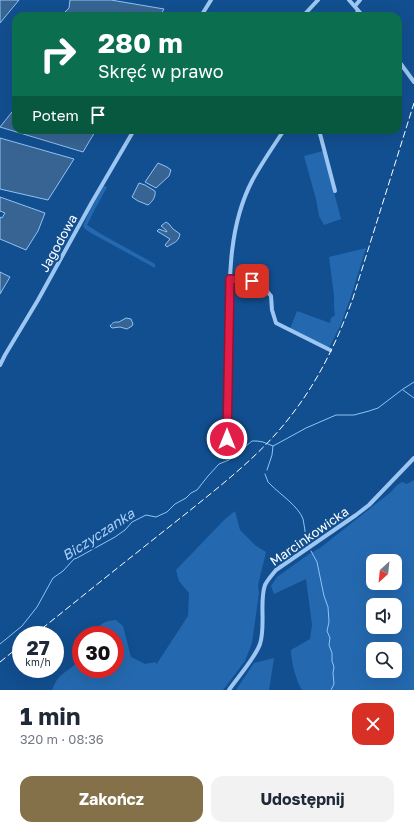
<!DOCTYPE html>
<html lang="pl">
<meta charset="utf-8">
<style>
:root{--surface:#fff;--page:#f2f2f3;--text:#1f2937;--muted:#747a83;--accent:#847149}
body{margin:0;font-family:"Golos Text",sans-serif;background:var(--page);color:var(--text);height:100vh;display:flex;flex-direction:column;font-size:15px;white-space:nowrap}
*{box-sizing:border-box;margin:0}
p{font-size:13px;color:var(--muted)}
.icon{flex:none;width:22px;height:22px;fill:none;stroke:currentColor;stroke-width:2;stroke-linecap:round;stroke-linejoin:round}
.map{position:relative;height:690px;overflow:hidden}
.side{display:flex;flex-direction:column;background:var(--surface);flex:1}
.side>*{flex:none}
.banner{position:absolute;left:12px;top:12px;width:390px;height:122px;border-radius:12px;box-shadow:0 4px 16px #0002;background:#0b6e4f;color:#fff;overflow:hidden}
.needle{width:26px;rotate:207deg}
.buttons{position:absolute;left:366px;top:554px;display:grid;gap:8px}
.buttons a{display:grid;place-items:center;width:36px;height:36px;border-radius:8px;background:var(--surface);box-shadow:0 4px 16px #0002;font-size:20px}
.speed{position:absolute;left:12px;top:626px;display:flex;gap:8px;font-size:20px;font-weight:700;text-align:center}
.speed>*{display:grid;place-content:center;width:52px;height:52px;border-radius:50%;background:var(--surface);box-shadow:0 4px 16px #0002;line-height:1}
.speed small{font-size:10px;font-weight:400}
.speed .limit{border:6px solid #d22;background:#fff;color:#111}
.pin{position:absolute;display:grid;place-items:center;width:34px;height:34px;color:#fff;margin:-17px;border-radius:8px;box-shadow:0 2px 6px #0006}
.me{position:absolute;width:44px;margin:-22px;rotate:0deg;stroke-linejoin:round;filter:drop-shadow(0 0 3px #0008)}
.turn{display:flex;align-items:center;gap:14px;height:84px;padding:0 20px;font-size:18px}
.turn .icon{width:52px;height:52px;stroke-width:2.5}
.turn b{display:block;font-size:28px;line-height:34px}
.then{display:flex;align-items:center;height:38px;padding:0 20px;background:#0003;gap:8px;font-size:15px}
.round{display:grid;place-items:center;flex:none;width:42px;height:42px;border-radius:12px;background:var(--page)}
.summary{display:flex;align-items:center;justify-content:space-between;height:68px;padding:0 20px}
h1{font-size:24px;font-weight:700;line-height:30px}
.action{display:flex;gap:8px;margin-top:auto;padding:8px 20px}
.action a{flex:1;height:46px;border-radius:12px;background:var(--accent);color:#fff;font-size:16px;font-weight:700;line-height:46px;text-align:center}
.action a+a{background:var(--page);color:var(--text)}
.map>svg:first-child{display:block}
.green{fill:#2469af;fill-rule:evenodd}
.water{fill:#376493;stroke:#8fc3f5}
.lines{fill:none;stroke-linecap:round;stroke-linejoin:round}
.stream{stroke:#8fc3f5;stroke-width:1}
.minor{stroke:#9dc7f2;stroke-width:4}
.rail{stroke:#fff;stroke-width:1;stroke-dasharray:7 3;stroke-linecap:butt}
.route-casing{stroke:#92132f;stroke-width:10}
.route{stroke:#e11d48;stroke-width:7}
.labels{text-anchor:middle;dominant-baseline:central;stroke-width:4;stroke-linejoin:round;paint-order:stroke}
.street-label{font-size:13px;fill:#fff;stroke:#124f90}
.water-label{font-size:14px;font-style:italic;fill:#a9d1f9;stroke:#124f90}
</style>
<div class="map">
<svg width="414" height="690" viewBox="0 0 414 690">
<rect width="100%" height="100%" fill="#124f90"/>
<g class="green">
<polygon points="323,151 341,219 324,225 319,216 316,199 304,156"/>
<polygon points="104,186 107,187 94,211 87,225 101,234 155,264 155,268 91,233 85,229 83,226 90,210"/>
<polygon points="366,248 351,296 341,324 329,348 290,329 297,311 330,323 331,318 335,315 334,307 334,295 329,257"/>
<path d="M414 480V690H302C296 680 291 662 291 650L310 639 312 625 306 579 274 594 271 586 277 577 309 554 320 548 391 492 396 486 402 482 407 484ZM373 561H395V583H373ZM373 605H395V627H373ZM373 649H395V671H373Z"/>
<path d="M235 511 240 530 256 546 266 552 258 585 259 593 252 643 245 661 223 690H52C54 685 56 680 60 676 70 668 75 667 81 655V669H115V635H92C100 625 102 621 116 620L123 626 131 657 145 664 156 662V665L188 616 189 593 179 581 176 570 224 520Z"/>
<polygon points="274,658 269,690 236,690 254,663"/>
</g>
<g class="water">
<polygon points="0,0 19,0 0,23"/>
<polygon points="70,0 111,0 164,9 160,16 61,16 69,8"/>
<polygon points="16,107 16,130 96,130 83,152 0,127"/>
<polygon points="0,138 74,159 48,200 0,189"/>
<polygon points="158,163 167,167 171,170 169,176 156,188 145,182"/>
<path d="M139 183 145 185 155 191C156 197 152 202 148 205L138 201 132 197Z"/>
<polygon points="0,197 45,213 38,231 26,250 0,239 0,217 2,218 5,213 0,211"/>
<path d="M166 222 169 224 173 229 180 234C178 243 174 242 167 247L165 245 170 239 157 231 159 229 167 232 166 230 161 226Z"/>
<polygon points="0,272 10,277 0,294"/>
<path d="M126 318 131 319 133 324 132 326 127 329 120 327 112 328 110 326C113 322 114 322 119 322Z"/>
</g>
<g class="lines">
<g class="stream">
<polyline points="403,390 414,398"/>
<polyline points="267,470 272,455 273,446"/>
<path d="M265 474 268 482 271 485C280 494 299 507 303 519 305 528 305 536 308 544"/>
<polyline points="311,551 317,562 324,596 328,607 329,622 327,631 330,638 329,645 332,653 332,661 334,667 333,673 334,684 331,690"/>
<polyline points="0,644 22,626 37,607 53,578 63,571 74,559 77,558 115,537 125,530 132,522 146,515 156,517 167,512 175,504 186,498 191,493 197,490 208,476 219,464 229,460 252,441 257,441 263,442 273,446 275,445 306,428 336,415 354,415 369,411 378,408 403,389 414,382"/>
</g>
<g class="minor">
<polyline points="349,0 363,16"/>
<polyline points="355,6 360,0"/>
<polyline points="201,16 211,0"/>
<polyline points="303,16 318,0"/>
<polyline points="355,16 358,11"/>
<polyline points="398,60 414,82"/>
<polyline points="319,130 335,191"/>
<polyline points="230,279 252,281 266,290 271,296 272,310 276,323 330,350"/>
<polyline points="0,365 5,355 38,300 92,202 134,130"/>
<path d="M228 448C224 416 228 384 229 351 230 295 225 233 252 181 261 164 273 147 284 130"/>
<path d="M229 690C238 677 255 658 260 644 266 625 259 602 265 585 268 579 272 575 276 570L356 515 369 505 414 458"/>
</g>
<g class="rail">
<path d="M34 635C85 594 136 553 188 512 225 482 264 452 293 413 320 378 338 339 353 298L414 103"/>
<polyline points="0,662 21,645"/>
</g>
</g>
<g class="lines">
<g class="route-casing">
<polyline id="route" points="227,439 230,279 252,281"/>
</g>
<use href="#route" class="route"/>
</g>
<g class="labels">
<g class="street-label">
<text transform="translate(58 243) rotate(-61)">Jagodowa</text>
<text transform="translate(309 536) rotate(-35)">Marcinkowicka</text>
</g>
<g class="water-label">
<text transform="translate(98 534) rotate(-33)">Biczyczanka</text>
</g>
</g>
</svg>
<div class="buttons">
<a><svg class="needle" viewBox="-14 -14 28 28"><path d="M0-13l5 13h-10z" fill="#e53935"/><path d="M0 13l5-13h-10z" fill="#747a83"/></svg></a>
<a><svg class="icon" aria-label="sound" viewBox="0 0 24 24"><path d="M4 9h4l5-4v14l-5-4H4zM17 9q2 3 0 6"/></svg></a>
<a><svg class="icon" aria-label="search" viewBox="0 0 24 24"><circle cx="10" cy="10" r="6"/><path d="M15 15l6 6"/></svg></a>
</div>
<div class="speed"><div>27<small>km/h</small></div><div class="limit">30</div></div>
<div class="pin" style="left:252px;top:281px;background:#d93025"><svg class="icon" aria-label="arrive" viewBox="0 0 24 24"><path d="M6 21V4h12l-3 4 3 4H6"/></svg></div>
<svg class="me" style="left:227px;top:439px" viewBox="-20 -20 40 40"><circle r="17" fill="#e11d48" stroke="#fff" stroke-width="3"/><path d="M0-11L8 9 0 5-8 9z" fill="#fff"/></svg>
<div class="banner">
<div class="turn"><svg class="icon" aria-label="right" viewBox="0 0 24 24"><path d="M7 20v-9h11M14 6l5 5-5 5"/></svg><div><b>280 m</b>Skręć w prawo</div></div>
<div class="then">Potem<svg class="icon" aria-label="arrive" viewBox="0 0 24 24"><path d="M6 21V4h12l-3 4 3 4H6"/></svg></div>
</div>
</div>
<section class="side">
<div class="summary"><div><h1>1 min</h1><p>320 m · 08:36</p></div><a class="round" style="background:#d93025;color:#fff"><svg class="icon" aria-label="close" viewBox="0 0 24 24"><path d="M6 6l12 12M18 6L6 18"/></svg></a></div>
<div class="action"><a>Zakończ</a><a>Udostępnij</a></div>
</section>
